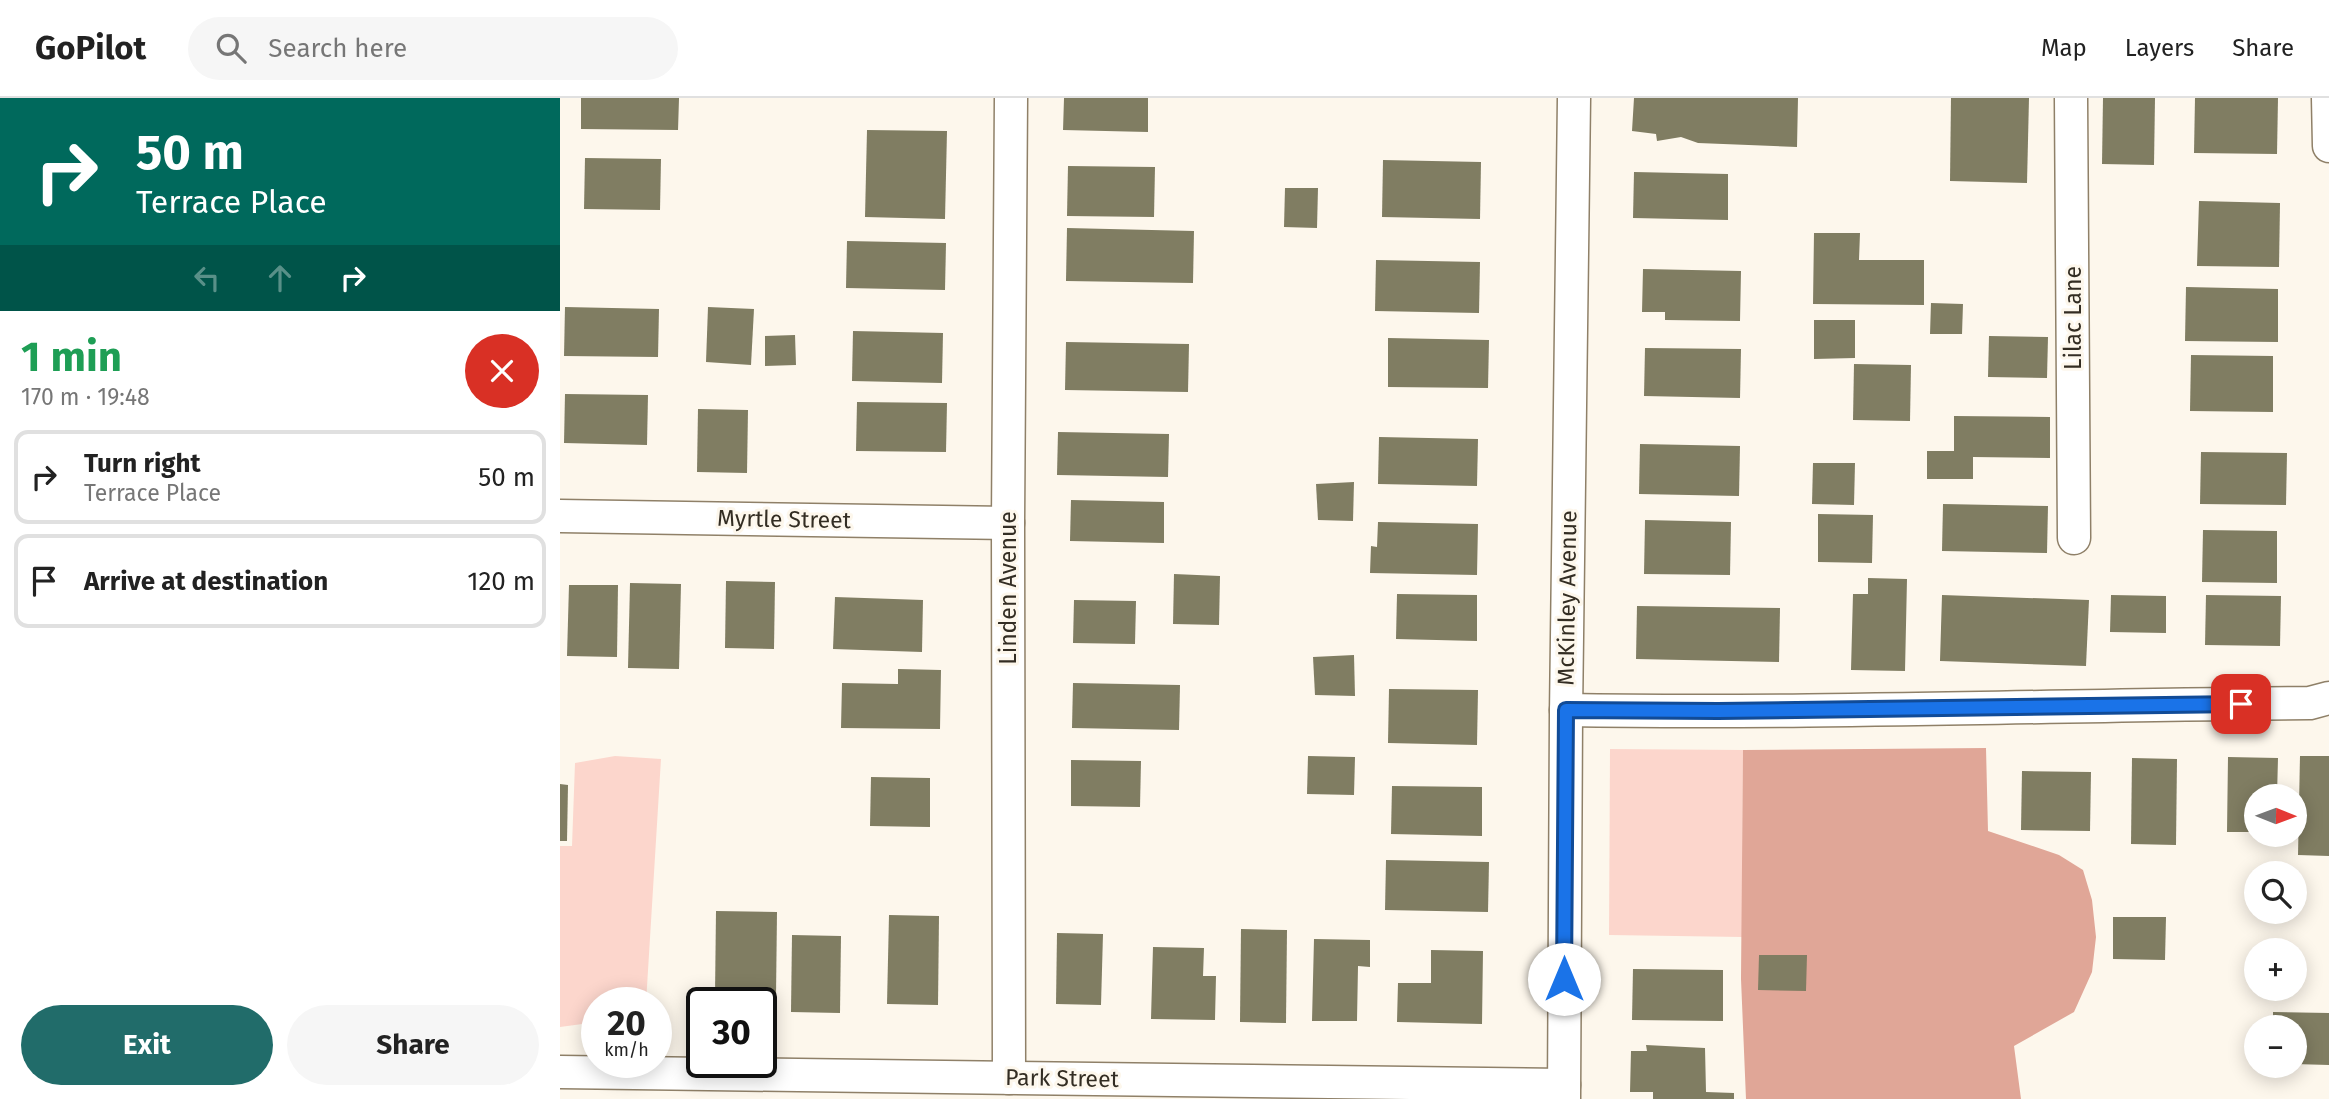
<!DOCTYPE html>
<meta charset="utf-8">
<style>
:root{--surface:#fff;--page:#f6f6f6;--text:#222;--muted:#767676;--line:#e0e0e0;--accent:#216c6a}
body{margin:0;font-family:"Fira Sans",sans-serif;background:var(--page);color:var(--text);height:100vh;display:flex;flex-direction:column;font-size:26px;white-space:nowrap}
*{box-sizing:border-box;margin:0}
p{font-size:23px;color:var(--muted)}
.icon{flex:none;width:38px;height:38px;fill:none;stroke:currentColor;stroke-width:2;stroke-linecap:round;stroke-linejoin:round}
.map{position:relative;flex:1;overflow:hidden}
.details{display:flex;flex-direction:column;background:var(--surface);width:560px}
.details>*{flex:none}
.guide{background:#00695c;color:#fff;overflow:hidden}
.needle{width:46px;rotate:91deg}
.controls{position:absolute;left:1684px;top:686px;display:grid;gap:14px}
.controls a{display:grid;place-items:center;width:63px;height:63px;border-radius:50%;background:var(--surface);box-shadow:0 4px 18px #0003;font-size:35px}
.speed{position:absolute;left:21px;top:889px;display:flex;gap:14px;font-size:35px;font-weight:700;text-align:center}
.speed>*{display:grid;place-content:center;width:91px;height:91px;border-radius:50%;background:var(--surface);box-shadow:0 4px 18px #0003;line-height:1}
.speed small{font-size:18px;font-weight:400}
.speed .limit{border:4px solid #111;border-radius:10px;background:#fff;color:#111}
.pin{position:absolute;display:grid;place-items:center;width:60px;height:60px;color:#fff;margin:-30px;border-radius:14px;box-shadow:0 4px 10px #0006}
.me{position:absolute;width:77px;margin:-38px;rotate:0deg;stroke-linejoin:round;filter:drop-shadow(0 0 5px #0008)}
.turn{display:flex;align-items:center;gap:24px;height:147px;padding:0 21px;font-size:32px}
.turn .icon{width:91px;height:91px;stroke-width:2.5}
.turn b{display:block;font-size:49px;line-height:60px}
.lanes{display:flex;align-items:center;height:66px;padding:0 21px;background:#0003;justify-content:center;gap:35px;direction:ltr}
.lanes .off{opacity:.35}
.round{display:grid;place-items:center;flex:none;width:74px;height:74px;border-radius:37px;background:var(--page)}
.summary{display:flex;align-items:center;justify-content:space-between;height:119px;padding:0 21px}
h1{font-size:42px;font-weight:700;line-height:52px;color:#1e9e55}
.button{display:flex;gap:14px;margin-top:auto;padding:14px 21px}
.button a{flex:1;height:80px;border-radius:42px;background:var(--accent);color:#fff;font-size:28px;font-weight:700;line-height:80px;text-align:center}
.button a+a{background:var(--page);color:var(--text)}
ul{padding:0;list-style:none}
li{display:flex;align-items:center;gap:21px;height:94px;margin:0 14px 10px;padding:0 7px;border:4px solid var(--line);border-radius:14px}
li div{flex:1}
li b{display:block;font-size:26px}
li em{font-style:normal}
header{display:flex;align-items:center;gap:42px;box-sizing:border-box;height:98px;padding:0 35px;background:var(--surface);border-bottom:2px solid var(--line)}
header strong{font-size:33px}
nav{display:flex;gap:38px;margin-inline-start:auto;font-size:24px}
.search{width:490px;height:63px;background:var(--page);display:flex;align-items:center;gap:18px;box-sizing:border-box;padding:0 24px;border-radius:38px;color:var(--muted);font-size:26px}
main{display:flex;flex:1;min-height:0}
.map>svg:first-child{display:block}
.green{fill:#fcd6cc}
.forest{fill:#e0a697}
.building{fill:#807d62}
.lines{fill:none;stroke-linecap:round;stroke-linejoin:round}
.street-casing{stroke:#8f8068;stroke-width:35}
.street{stroke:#fff;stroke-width:32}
.route-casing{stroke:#114b97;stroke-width:18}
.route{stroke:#1a73e8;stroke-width:12}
.labels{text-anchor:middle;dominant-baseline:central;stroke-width:6;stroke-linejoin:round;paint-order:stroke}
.street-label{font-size:23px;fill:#332d23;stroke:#fdf7ec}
</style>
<header>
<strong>GoPilot</strong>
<div class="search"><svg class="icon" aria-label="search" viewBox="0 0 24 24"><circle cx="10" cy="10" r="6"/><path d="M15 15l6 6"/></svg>Search here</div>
<nav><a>Map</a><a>Layers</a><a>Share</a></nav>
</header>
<main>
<section class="details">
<div class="guide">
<div class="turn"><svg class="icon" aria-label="right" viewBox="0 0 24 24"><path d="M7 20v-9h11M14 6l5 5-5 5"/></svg><div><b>50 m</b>Terrace Place</div></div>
<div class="lanes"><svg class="icon off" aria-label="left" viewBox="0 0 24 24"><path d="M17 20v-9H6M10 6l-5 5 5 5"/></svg><svg class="icon off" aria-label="ahead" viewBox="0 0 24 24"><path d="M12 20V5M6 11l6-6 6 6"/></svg><svg class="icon" aria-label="right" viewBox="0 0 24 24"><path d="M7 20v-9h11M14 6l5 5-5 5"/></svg></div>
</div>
<div class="summary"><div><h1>1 min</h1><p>170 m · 19:48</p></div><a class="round" style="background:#d93025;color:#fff"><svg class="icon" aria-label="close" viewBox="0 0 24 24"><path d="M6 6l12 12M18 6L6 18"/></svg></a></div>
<ul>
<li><svg class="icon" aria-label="right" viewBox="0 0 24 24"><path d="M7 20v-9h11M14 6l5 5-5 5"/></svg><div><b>Turn right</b><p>Terrace Place</p></div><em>50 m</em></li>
<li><svg class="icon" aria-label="arrive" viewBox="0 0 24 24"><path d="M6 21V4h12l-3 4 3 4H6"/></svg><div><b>Arrive at destination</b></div><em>120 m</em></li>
</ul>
<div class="button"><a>Exit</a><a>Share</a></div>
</section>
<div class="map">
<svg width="1769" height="1001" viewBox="0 0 1769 1001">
<rect width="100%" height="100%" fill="#fdf7ec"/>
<g class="green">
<polygon points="1050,651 1183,652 1182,839 1049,837"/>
<polygon points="55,658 101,661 86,905 37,905 37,924 0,929 0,748 12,748 15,665"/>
</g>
<polygon class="forest" points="1426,650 1428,733 1499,757 1523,772 1532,802 1536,839 1532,874 1514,914 1454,948 1461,1001 1186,1001 1181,881 1183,652"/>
<g class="building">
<polygon points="21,0 119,0 118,32 21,31"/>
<polygon points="504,0 588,0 588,34 503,32"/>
<polygon points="1074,0 1238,0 1237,49 1138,45 1121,39 1097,43 1096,36 1072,33"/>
<polygon points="1391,0 1469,0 1467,85 1390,83"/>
<polygon points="1543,0 1595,0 1594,67 1542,66"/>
<polygon points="1635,0 1718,0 1717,56 1634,55"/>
<polygon points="307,32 387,33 385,121 305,119"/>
<polygon points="25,60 101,61 100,112 24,111"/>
<polygon points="823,62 921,64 920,121 822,119"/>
<polygon points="508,68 595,69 594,119 507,118"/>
<polygon points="1074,74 1168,76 1168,122 1073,120"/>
<polygon points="725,90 758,90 757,130 724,129"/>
<polygon points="1639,103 1720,105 1719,169 1637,168"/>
<polygon points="507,130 634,133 633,185 506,183"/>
<polygon points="1254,135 1300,135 1299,162 1364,162 1364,207 1253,206"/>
<polygon points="287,143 386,145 385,192 286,190"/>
<polygon points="816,162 920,164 919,215 815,213"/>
<polygon points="1083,171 1181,173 1180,223 1105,222 1105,214 1082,214"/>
<polygon points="1626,189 1718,191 1718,244 1625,243"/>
<polygon points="1371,205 1403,206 1402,236 1370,236"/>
<polygon points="5,209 99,211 98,259 4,258"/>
<polygon points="148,209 194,211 191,267 146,264"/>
<polygon points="1254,222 1295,222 1295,260 1254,261"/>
<polygon points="293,233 383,235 382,285 292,283"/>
<polygon points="235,237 236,267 205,268 205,238"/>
<polygon points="1429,238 1488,239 1487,280 1428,279"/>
<polygon points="828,240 929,242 928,290 828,289"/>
<polygon points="506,244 629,246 628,294 505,292"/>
<polygon points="1085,250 1181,251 1180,300 1084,298"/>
<polygon points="1631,257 1713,258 1713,314 1630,313"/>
<polygon points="1294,266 1351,267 1350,323 1293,322"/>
<polygon points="5,296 88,297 87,347 4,345"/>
<polygon points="297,304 387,305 386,354 296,353"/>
<polygon points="138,311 188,312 187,375 137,374"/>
<polygon points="1394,318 1490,319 1490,360 1413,359 1413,381 1367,381 1367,353 1394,353"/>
<polygon points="498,334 609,336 608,379 497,377"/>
<polygon points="819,339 918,341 917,388 818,386"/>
<polygon points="1080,346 1180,348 1179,398 1079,396"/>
<polygon points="1641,354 1727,355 1726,407 1640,406"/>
<polygon points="1253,365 1295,365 1294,407 1252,406"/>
<polygon points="794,384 793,423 758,422 756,386"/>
<polygon points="511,402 604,404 604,445 510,443"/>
<polygon points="1383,406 1488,408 1487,455 1382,453"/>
<polygon points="1258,416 1313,417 1312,465 1258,464"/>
<polygon points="1085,422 1171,424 1170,477 1084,476"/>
<polygon points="818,424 918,426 917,477 810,475 811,448 817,449"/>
<polygon points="1643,432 1717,433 1717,485 1642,484"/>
<polygon points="614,476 660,478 659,527 613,526"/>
<polygon points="1308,480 1347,481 1345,573 1291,572 1293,496 1308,496"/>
<polygon points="166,483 215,484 214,551 165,550"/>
<polygon points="70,485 121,486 119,571 68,570"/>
<polygon points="9,487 58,487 57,559 7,558"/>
<polygon points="837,496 917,497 917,543 836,541"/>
<polygon points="1382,497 1529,502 1526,568 1380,563"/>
<polygon points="1551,497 1606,498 1606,535 1550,534"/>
<polygon points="1646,497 1721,498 1720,548 1645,547"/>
<polygon points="275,499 363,502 362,554 273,551"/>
<polygon points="514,502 576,503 575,546 513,545"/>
<polygon points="1077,508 1220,510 1219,564 1076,561"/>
<polygon points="794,557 795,598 755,597 753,559"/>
<polygon points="338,571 381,572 380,631 281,630 282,585 338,586"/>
<polygon points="513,585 620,587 619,632 512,630"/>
<polygon points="829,591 918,592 917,647 828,645"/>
<polygon points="748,658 795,659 794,697 747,696"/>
<polygon points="1740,658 1769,658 1769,758 1738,757"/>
<polygon points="1668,659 1718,660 1717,698 1696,698 1696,734 1667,734"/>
<polygon points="1572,660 1617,661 1616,747 1571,746"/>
<polygon points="511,662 581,663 580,709 511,708"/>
<polygon points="1462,673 1531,674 1530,733 1461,732"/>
<polygon points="311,679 370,680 370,729 310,728"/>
<polygon points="0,686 8,687 7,743 0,743"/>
<polygon points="832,688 922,689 922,738 831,736"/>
<polygon points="826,762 929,764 928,814 825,812"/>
<polygon points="156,813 217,814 216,898 155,897"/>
<polygon points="329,817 379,818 378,907 327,906"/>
<polygon points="1553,819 1606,819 1605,862 1553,861"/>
<polygon points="681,831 727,832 726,925 680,924"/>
<polygon points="497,835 543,836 541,907 496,906"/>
<polygon points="232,837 281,838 280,915 231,914"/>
<polygon points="754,841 810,842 810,869 798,868 797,923 752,923"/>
<polygon points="593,849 644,850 643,878 656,878 655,922 591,921"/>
<polygon points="871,852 923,853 922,926 837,924 838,885 871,885"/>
<polygon points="1199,857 1247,857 1246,893 1198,892"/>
<polygon points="1073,871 1163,872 1163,923 1072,922"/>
<polygon points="1713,914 1769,915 1769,967 1734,966 1734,929 1713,929"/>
<polygon points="1086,947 1145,950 1146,994 1174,995 1174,1001 1093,1001 1093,994 1070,994 1071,953 1087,953"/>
</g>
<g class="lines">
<g class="street-casing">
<g id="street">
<polyline points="1511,0 1514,440"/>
<polyline points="1768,0 1769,48"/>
<polyline points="0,418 448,425"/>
<path d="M1006 612C1254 616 1502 607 1750 605L1769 600"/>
<polyline points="0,974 1004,987"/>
<polyline points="449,980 448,425 451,0"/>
<polyline points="1004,1001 1006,616 1014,0"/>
</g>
</g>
<use href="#street" class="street"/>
</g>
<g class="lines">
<g class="route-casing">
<polyline id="route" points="1004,881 1006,612 1158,613 1681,606"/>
</g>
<use href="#route" class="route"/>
</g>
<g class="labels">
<g class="street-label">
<text transform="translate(1513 220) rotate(-90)">Lilac Lane</text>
<text transform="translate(224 421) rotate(1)">Myrtle Street</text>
<text transform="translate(448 490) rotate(-90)">Linden Avenue</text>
<text transform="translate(1007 500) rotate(-89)">McKinley Avenue</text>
<text transform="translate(502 980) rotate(1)">Park Street</text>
</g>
</g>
</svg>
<div class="controls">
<a><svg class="needle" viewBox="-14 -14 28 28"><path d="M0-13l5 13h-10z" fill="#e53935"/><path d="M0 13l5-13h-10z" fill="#767676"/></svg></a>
<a><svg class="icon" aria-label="search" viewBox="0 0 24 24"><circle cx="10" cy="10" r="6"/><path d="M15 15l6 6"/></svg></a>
<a>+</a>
<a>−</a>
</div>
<div class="speed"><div>20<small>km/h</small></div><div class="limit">30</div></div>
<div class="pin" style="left:1681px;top:606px;background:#d93025"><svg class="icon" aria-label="arrive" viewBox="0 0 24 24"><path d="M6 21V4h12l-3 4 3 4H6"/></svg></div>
<svg class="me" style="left:1004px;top:881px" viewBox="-20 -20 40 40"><circle r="19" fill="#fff"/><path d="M0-13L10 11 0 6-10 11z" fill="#1a73e8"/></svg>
</div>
</main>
